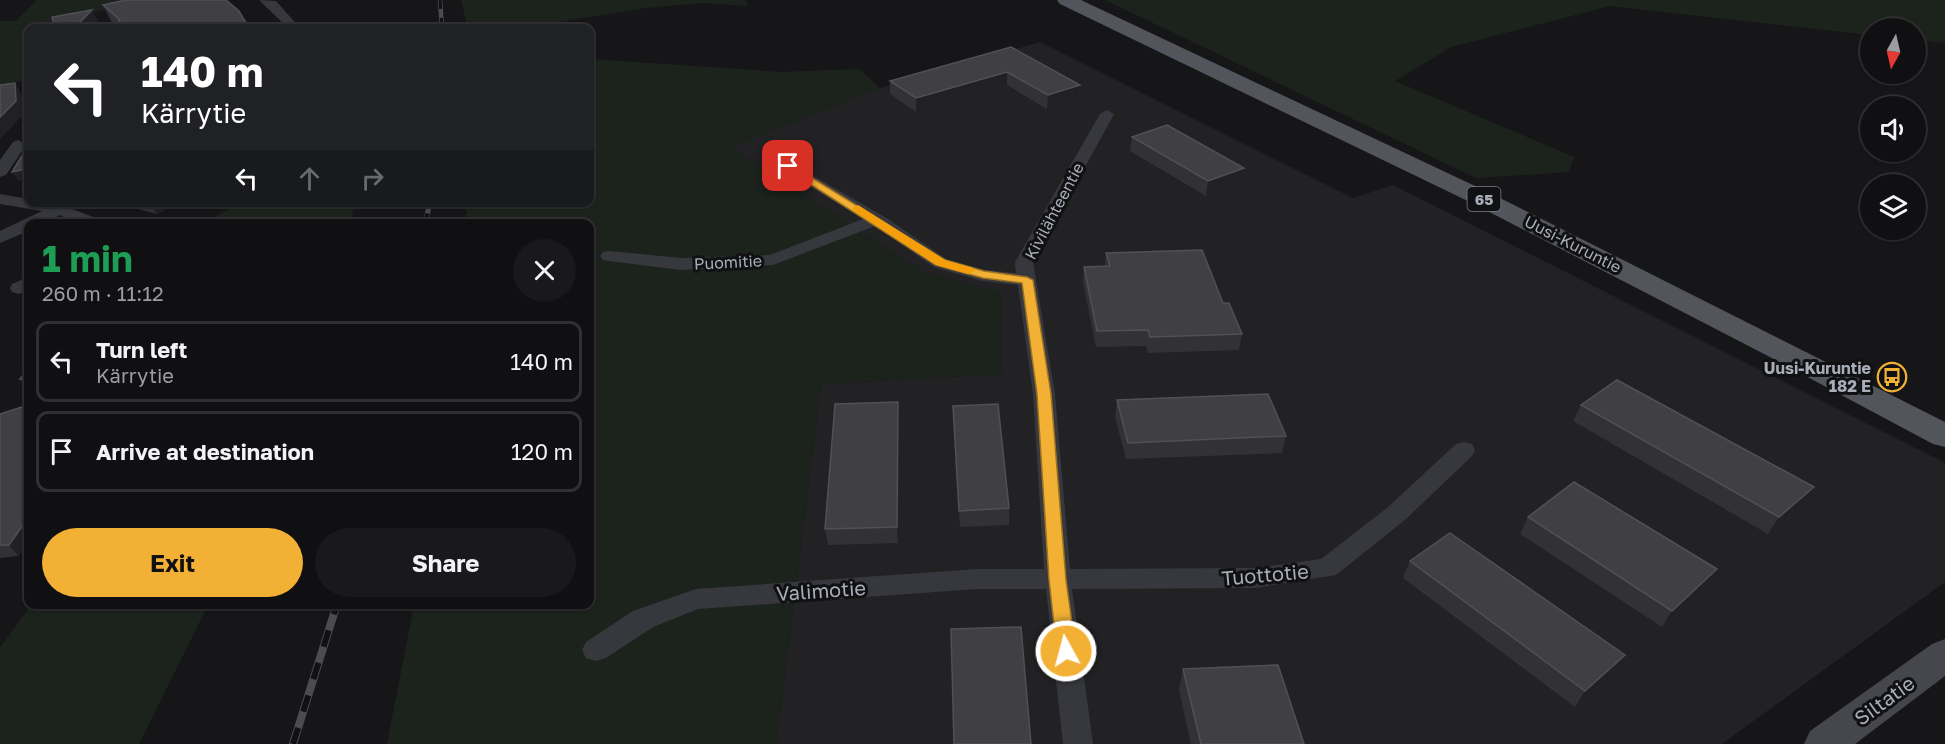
<!DOCTYPE html>
<meta charset="utf-8">
<style>
:root{--surface:#101012;--page:#19191b;--text:#f1f3f6;--muted:#9c9d9f;--line:#303032;--accent:#f2b134}
body{margin:0;font-family:"Golos Text",sans-serif;background:var(--page);color:var(--text);height:100vh;display:flex;flex-direction:column;font-size:22px;white-space:nowrap}
*{box-sizing:border-box;margin:0}
p{font-size:20px;color:var(--muted)}
.icon{flex:none;width:33px;height:33px;fill:none;stroke:currentColor;stroke-width:2;stroke-linecap:round;stroke-linejoin:round}
.map{position:relative;flex:1;overflow:hidden}
.sheet{position:absolute;left:24px;top:219px;width:570px;height:390px;display:flex;flex-direction:column;background:var(--surface);border-radius:12px;box-shadow:0 2px 4px #0004,0 0 0 2px var(--line)}
.sheet>*{flex:none}
.top-card{position:absolute;left:24px;top:24px;width:570px;height:183px;border-radius:12px;box-shadow:0 2px 4px #0004,0 0 0 2px var(--line);background:#202124;color:#fff;overflow:hidden}
.needle{width:39px;rotate:188deg}
.buttons{position:absolute;left:1860px;top:18px;display:grid;gap:12px}
.buttons a{display:grid;place-items:center;width:66px;height:66px;border-radius:50%;background:var(--surface);box-shadow:0 2px 4px #0004,0 0 0 2px var(--line);font-size:30px}
.pin{position:absolute;display:grid;place-items:center;width:51px;height:51px;color:#fff;margin:-26px;border-radius:12px;box-shadow:0 3px 9px #0006}
.me{position:absolute;width:66px;margin:-33px;rotate:353deg;stroke-linejoin:round;filter:drop-shadow(0 0 4px #0008)}
.turn{display:flex;align-items:center;gap:21px;height:126px;padding:0 18px;font-size:27px}
.turn .icon{width:78px;height:78px;stroke-width:2.5}
.turn b{display:block;font-size:42px;line-height:51px}
.lanes{display:flex;align-items:center;height:57px;padding:0 18px;background:#0003;justify-content:center;gap:30px;direction:ltr}
.lanes .off{opacity:.35}
.round{display:grid;place-items:center;flex:none;width:63px;height:63px;border-radius:32px;background:var(--page)}
.summary{display:flex;align-items:center;justify-content:space-between;height:102px;padding:0 18px}
h1{font-size:36px;font-weight:700;line-height:45px;color:#1e9e55}
.primary-button{display:flex;gap:12px;margin-top:auto;padding:12px 18px}
.primary-button a{flex:1;height:69px;border-radius:36px;background:var(--accent);color:#111;font-size:24px;font-weight:700;line-height:69px;text-align:center}
.primary-button a+a{background:var(--page);color:var(--text)}
ul{padding:0;list-style:none}
li{display:flex;align-items:center;gap:18px;height:81px;margin:0 12px 9px;padding:0 6px;border:3px solid var(--line);border-radius:12px}
li div{flex:1}
li b{display:block;font-size:22px}
li em{font-style:normal}
.map>svg:first-child{display:block}
.built{fill:#222225}
.green{fill:#1c231d}
.lines{fill:none;stroke-linecap:round;stroke-linejoin:round}
.minor{fill:#37383d;fill-rule:evenodd}
.secondary{fill:#45474d;fill-rule:evenodd}
.primary{fill:#53555c;fill-rule:evenodd}
.rail-far2-casing{stroke:#4a4c52;stroke-width:4.5}
.rail-far1-casing{stroke:#4a4c52;stroke-width:5}
.rail-casing{stroke:#4a4c52;stroke-width:8}
.rail-far2{stroke:#111113;stroke-width:3;stroke-dasharray:9;stroke-linecap:butt}
.rail-far1{stroke:#111113;stroke-width:4;stroke-dasharray:11;stroke-linecap:butt}
.rail{stroke:#111113;stroke-width:6;stroke-dasharray:17;stroke-linecap:butt}
.wall{fill:#323236}
.shaded-wall{fill:#212124}
.building{fill:#3f3f44;stroke:#4f5156;stroke-width:1.5}
.route{fill:#f2b134;stroke:#9d7322;stroke-width:1.5}
.slow{fill:#f59e0b}
.labels{text-anchor:middle;dominant-baseline:central;stroke-width:6;stroke-linejoin:round;paint-order:stroke}
.shield{fill:#111113;stroke:#7b7e86;stroke-width:1.5}
.shield-label{font-size:15px;font-weight:bold;fill:#a8adb8}
.street-label{font-size:16px;fill:#a8adb8;stroke:#111113}
.poi-label{font-size:16px;font-weight:bold;fill:#a8adb8;stroke:#111113;text-anchor:end}
.near-street-label{font-size:20px;fill:#a8adb8;stroke:#111113}
</style>
<div class="map">
<svg width="1945" height="744" viewBox="0 0 1945 744">
<rect width="100%" height="100%" fill="#161618"/>
<polygon class="built" points="1040,42 1353,198 1393,185 1945,463 1945,582 1722,744 779,744 777,737 821,384 1001,374 1002,293 922,271 731,147 880,88"/>
<g class="green">
<polygon points="37,0 145,0 46,24 45,28 28,28 28,55 24,80 0,87 0,21 16,21"/>
<polygon points="461,0 744,0 748,3 747,6 703,3 645,8 558,22 503,23 495,28 468,28"/>
<polygon points="1105,0 1945,0 1945,43 1916,40 1916,28 1870,28 1870,35 1610,6 1451,47 1395,81 1574,157 1569,172 1476,178"/>
<polygon points="590,59 781,72 859,69 880,88 732,147 922,271 1002,292 1001,374 821,384 777,737 779,744 387,744 414,605 590,604 590,224 466,223 467,203 590,202"/>
<polygon points="241,202 355,202 355,203 350,223 205,223"/>
<polygon points="31,605 31,604 208,605 139,744 0,744 0,648"/>
</g>
<g class="lines">
<g class="minor">
<polygon points="259,0 276,1 300,28 288,28"/>
<polygon points="1107,110 1114,114 1033,262 1055,394 1070,569 1255,568 1321,559 1387,508 1456,444 1464,442 1472,444 1475,450 1472,456 1405,520 1336,575 1255,588 1072,589 1093,744 1063,744 1046,589 977,589 698,609 653,627 606,658 596,661 586,658 582,650 586,642 633,611 696,589 977,569 1044,569 1033,394 1018,285 983,281 934,267 875,226 773,265 681,270 609,261 603,260 600,256 603,252 609,251 681,258 770,255 863,219 782,169 780,166 788,161 888,219 946,259 984,270 1016,273 1015,262 1100,114"/>
<polygon points="18,140 26,145 6,175 0,177 0,160 13,142"/>
<polygon points="0,194 28,199 28,202 59,204 101,220 103,224 79,224 60,215 44,224 28,224 28,231 0,243 0,231 42,211 0,204"/>
<polygon points="28,277 28,290 19,294 12,292 10,288 12,284"/>
</g>
<polygon class="secondary" points="1945,639 1945,676 1855,744 1804,744 1810,731 1932,644"/>
<polygon class="primary" points="1057,0 1081,0 1492,194 1945,422 1945,447 1933,444 1768,356 1474,204 1060,4"/>
<g class="rail-far2-casing">
<polyline id="rail-far2" points="440,0 442,28"/>
</g>
<g class="rail-far1-casing">
<polyline id="rail-far1" points="425,224 430,202"/>
</g>
<g class="rail-casing">
<polyline id="rail" points="293,744 337,604"/>
</g>
<use href="#rail-far2" class="rail-far2"/>
<use href="#rail-far1" class="rail-far1"/>
<use href="#rail" class="rail"/>
</g>
<g class="wall">
<polygon points="126,0 119,28 111,21 103,5"/>
<polygon points="1011,47 1080,85 1079,99 1047,109 1007,85 916,112 890,94 890,81"/>
<polygon points="1132,137 1244,168 1242,182 1206,196 1130,151"/>
<polygon points="111,202 179,202 157,214"/>
<polygon points="1106,253 1223,303 1242,334 1239,350 1148,353 1146,346 1096,347 1083,282 1084,267 1105,266"/>
<polygon points="28,370 28,390 27,390 20,379"/>
<polygon points="1117,400 1286,436 1282,453 1126,459 1115,417"/>
<polygon points="28,405 28,542 18,556 0,558 0,414"/>
<polygon points="1581,405 1802,503 1768,534 1573,421"/>
<polygon points="953,406 1009,508 1009,525 960,527"/>
<polygon points="899,419 898,543 828,545 825,529"/>
<polygon points="1528,517 1717,569 1706,586 1662,627 1520,534"/>
<polygon points="1410,561 1614,671 1575,707 1403,578"/>
<polygon points="1183,669 1304,744 1191,744 1179,690"/>
</g>
<g class="shaded-wall">
<polygon points="92,10 102,28 74,28"/>
<polygon points="1007,72 1007,85 916,112 916,98"/>
<polygon points="15,83 22,95 24,114 0,139 0,117"/>
<polygon points="1080,85 1079,99 1047,109 1048,95"/>
<polygon points="1244,168 1242,182 1206,196 1208,181"/>
<polygon points="28,169 28,179 18,181 12,172"/>
<polygon points="155,202 179,202 157,214 151,204"/>
<polygon points="898,402 899,419 898,543 897,527"/>
<polygon points="1814,487 1802,503 1768,534 1779,517"/>
<polygon points="28,518 28,542 18,556 9,545"/>
<polygon points="1717,569 1706,586 1662,627 1672,611"/>
<polygon points="1625,655 1614,671 1575,707 1585,691"/>
</g>
<g class="building">
<polygon points="126,0 226,0 239,11 249,28 119,28 118,22 120,20 103,5"/>
<polygon points="92,10 74,28 55,28 52,17"/>
<polygon points="1011,47 1080,85 1048,95 1007,72 916,98 890,81"/>
<polygon points="15,83 16,101 0,117 0,85"/>
<polygon points="1167,125 1244,168 1208,181 1132,137"/>
<polygon points="26,149 28,149 28,169 12,172"/>
<polygon points="1202,250 1223,303 1229,303 1242,334 1150,337 1148,330 1097,331 1084,267 1110,266 1106,253"/>
<polygon points="28,370 28,379 20,379"/>
<polygon points="1617,380 1814,487 1779,517 1581,405"/>
<polygon points="1268,394 1286,436 1128,443 1117,400"/>
<polygon points="898,402 897,527 825,529 835,404"/>
<polygon points="998,404 1009,508 959,511 953,406"/>
<polygon points="28,405 28,518 9,545 0,545 0,414"/>
<polygon points="1574,482 1717,569 1672,611 1528,517"/>
<polygon points="1450,533 1625,655 1585,691 1410,561"/>
<polygon points="1021,627 1031,744 954,744 951,629"/>
<polygon points="1278,665 1304,744 1201,744 1183,669"/>
</g>
<polygon class="route" points="788,163 945,260 984,271 1027,277 1033,280 1051,394 1066,580 1076,651 1073,656 1066,658 1060,656 1057,651 1049,580 1037,394 1022,283 983,278 936,265 785,168 783,166"/>
<polygon class="slow" points="858,205 945,260 973,268 975,271 968,274 936,265 854,211 852,208"/>
<defs>
<g id="bus-ring" transform="scale(1.5)"><circle r="9.5" fill="#111113" stroke="#f2b134" stroke-width="1.5"/><path d="M-5-6H5V4H4V6H2V4H-2V6H-4V4H-5ZM-3.5-4V0h7V-4ZM-3.5 1.2v1.5H-2V1.2ZM2 1.2v1.5H3.5V1.2Z" fill="#f2b134"/></g>
</defs>
<g fill-rule="evenodd">
<use href="#bus-ring" x="1892" y="377"/>
</g>
<g class="labels">
<rect class="shield" x="1467.5" y="187" width="33" height="24" rx="4.5"/>
<g class="shield-label">
<text x="1484" y="199">65</text>
</g>
<g class="street-label">
<text transform="translate(1054 211) rotate(-62)">Kivilähteentie</text>
<text transform="translate(1573 244) rotate(27)">Uusi-Kuruntie</text>
<text transform="translate(728 262) rotate(-3)">Puomitie</text>
</g>
<g class="poi-label">
<text x="1871" y="368">Uusi-Kuruntie<tspan x="1871" dy="18">182 E</tspan></text>
</g>
<g class="near-street-label">
<text transform="translate(1265 574) rotate(-5)">Tuottotie</text>
<text transform="translate(821 590) rotate(-4)">Valimotie</text>
<text transform="translate(1884 700) rotate(-36)">Siltatie</text>
</g>
</g>
</svg>
<div class="buttons">
<a><svg class="needle" viewBox="-14 -14 28 28"><path d="M0-13l5 13h-10z" fill="#e53935"/><path d="M0 13l5-13h-10z" fill="#9c9d9f"/></svg></a>
<a><svg class="icon" aria-label="sound" viewBox="0 0 24 24"><path d="M4 9h4l5-4v14l-5-4H4zM17 9q2 3 0 6"/></svg></a>
<a><svg class="icon" aria-label="layers" viewBox="0 0 24 24"><path d="M12 4l9 5-9 5-9-5zM3 14l9 5 9-5"/></svg></a>
</div>
<div class="pin" style="left:788px;top:166px;background:#d93025"><svg class="icon" aria-label="arrive" viewBox="0 0 24 24"><path d="M6 21V4h12l-3 4 3 4H6"/></svg></div>
<svg class="me" style="left:1066px;top:651px" viewBox="-20 -20 40 40"><circle r="17" fill="#f2b134" stroke="#fff" stroke-width="3"/><path d="M0-11L8 9 0 5-8 9z" fill="#fff"/></svg>
<div class="top-card">
<div class="turn"><svg class="icon" aria-label="left" viewBox="0 0 24 24"><path d="M17 20v-9H6M10 6l-5 5 5 5"/></svg><div><b>140 m</b>Kärrytie</div></div>
<div class="lanes"><svg class="icon" aria-label="left" viewBox="0 0 24 24"><path d="M17 20v-9H6M10 6l-5 5 5 5"/></svg><svg class="icon off" aria-label="ahead" viewBox="0 0 24 24"><path d="M12 20V5M6 11l6-6 6 6"/></svg><svg class="icon off" aria-label="right" viewBox="0 0 24 24"><path d="M7 20v-9h11M14 6l5 5-5 5"/></svg></div>
</div>
<section class="sheet">
<div class="summary"><div><h1>1 min</h1><p>260 m · 11:12</p></div><a class="round"><svg class="icon" aria-label="close" viewBox="0 0 24 24"><path d="M6 6l12 12M18 6L6 18"/></svg></a></div>
<ul>
<li><svg class="icon" aria-label="left" viewBox="0 0 24 24"><path d="M17 20v-9H6M10 6l-5 5 5 5"/></svg><div><b>Turn left</b><p>Kärrytie</p></div><em>140 m</em></li>
<li><svg class="icon" aria-label="arrive" viewBox="0 0 24 24"><path d="M6 21V4h12l-3 4 3 4H6"/></svg><div><b>Arrive at destination</b></div><em>120 m</em></li>
</ul>
<div class="primary-button"><a>Exit</a><a>Share</a></div>
</section>
</div>
